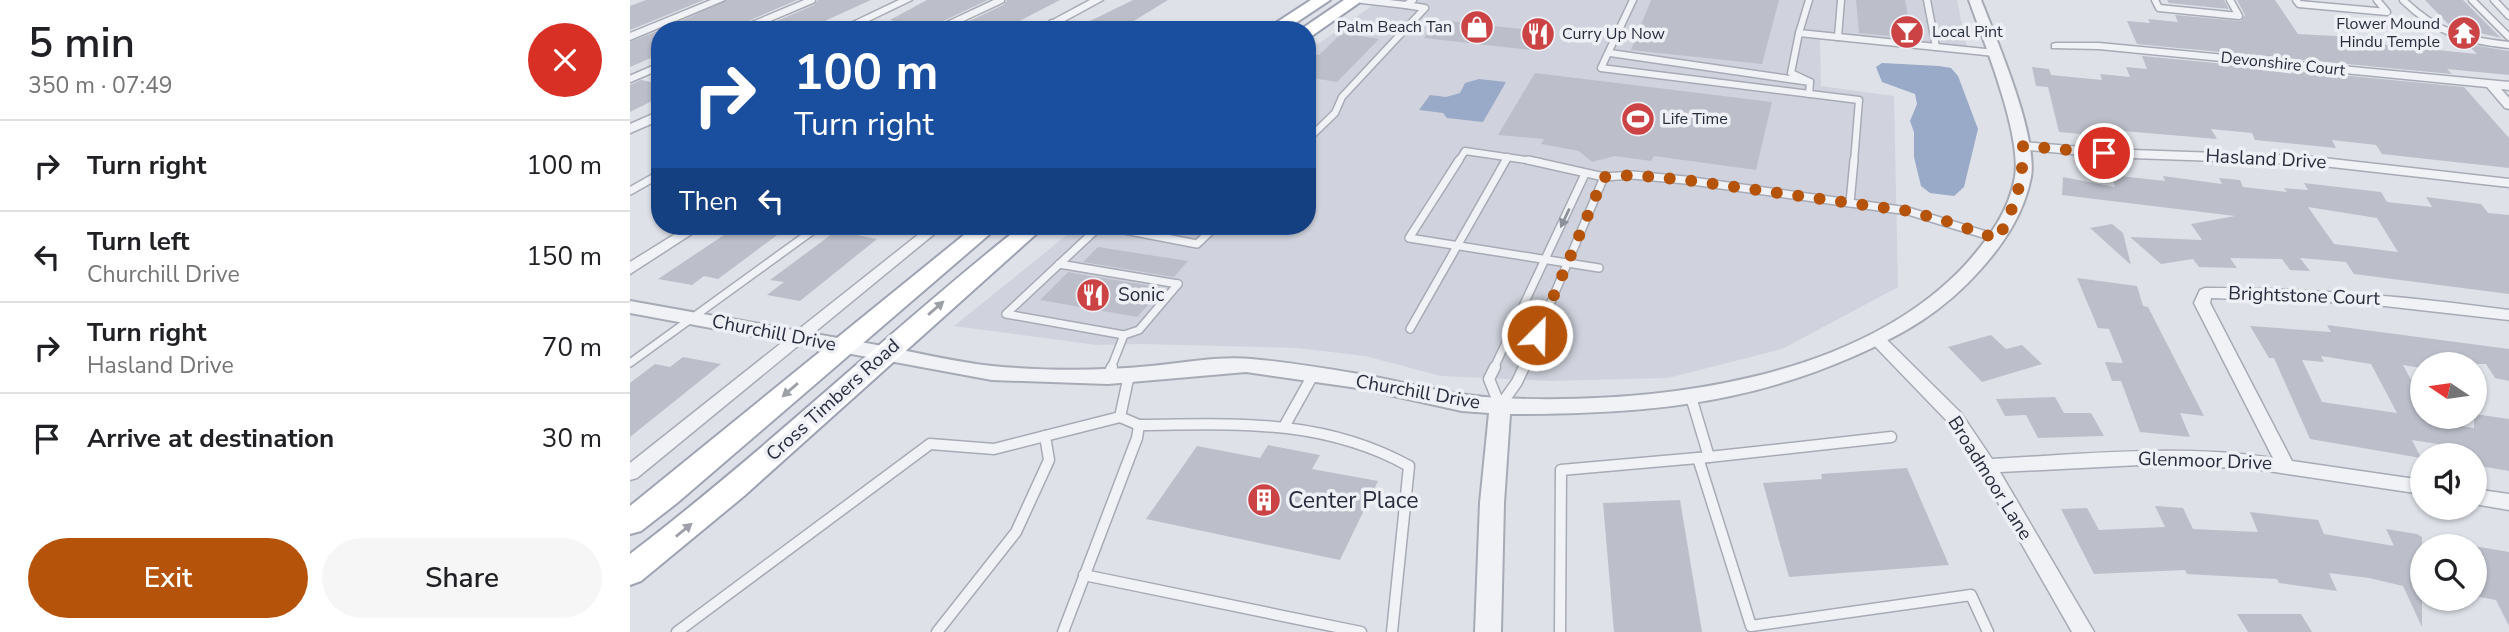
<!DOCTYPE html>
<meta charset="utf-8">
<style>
:root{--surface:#fff;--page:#f6f6f6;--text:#202124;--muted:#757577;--line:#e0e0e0;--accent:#b45309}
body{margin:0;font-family:"Nunito Sans",sans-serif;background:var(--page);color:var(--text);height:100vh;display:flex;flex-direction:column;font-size:26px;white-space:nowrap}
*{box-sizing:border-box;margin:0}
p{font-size:23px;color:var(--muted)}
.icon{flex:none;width:38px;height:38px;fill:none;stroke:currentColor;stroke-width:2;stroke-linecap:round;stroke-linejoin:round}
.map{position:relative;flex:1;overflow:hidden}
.panel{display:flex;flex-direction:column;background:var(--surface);width:630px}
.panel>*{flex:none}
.banner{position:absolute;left:21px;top:21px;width:665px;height:214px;border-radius:28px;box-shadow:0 2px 5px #0004;background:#1a4fa0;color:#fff;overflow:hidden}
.needle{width:46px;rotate:283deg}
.buttons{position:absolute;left:1780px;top:352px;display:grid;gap:14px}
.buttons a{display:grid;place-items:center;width:77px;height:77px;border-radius:50%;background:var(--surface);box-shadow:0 2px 5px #0004;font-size:35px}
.pin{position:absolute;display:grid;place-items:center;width:60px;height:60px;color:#fff;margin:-30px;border:4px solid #fff;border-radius:50%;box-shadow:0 2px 7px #0007}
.me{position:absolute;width:77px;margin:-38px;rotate:23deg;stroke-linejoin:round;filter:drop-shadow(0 0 5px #0008)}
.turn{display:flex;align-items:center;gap:24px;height:147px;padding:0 28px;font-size:32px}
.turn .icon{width:91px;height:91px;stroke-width:2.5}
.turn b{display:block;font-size:49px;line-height:60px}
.then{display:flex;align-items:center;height:66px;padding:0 28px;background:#0003;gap:14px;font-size:26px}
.round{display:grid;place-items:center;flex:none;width:74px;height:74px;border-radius:37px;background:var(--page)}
.summary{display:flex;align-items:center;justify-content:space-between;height:119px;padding:0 28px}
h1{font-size:42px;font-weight:600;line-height:52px}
.primary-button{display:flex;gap:14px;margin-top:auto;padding:14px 28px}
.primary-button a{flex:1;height:80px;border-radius:42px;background:var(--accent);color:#fff;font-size:28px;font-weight:600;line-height:80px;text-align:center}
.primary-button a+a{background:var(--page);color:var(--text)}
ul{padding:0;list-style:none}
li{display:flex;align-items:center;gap:21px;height:91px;padding:0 28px;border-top:2px solid var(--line)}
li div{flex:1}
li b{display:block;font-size:26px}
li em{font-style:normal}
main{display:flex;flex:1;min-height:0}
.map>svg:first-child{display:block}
.built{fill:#d0d3dd}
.water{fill:#99a9c8}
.building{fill:#bcbfca;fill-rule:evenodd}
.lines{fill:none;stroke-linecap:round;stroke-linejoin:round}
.service-far2-casing{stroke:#a7abb5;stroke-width:9}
.service-far1-casing{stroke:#a7abb5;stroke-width:10}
.service-casing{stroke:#a7abb5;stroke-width:13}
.minor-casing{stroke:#a7abb5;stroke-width:3}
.tertiary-casing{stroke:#a7abb5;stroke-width:4}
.primary-casing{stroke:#9ea3b3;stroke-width:4}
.service-far2{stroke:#f1f2f6;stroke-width:6}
.service-far1{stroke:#f1f2f6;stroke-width:7}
.service{stroke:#f1f2f6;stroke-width:10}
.minor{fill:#f1f2f6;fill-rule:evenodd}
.tertiary{fill:#f1f2f6;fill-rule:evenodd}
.primary{fill:#fff;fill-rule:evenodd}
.oneway{fill:#8c909a}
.oneway2{fill:#9ea0a8}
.route{stroke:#b45309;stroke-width:12;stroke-dasharray:0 21.6}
.labels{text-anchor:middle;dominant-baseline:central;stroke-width:7;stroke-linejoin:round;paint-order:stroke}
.far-poi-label{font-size:16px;fill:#282d3e;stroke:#eef0f5;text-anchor:start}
.far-street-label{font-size:16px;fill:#282d3e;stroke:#eef0f5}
.street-label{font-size:19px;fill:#282d3e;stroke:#eef0f5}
.poi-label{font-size:19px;fill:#282d3e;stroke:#eef0f5;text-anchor:start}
.near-poi-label{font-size:23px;fill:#282d3e;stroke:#eef0f5;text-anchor:start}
</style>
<main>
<section class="panel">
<div class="summary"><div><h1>5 min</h1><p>350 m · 07:49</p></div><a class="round" style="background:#d93025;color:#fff"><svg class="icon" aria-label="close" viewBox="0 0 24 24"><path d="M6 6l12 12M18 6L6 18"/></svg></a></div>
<ul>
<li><svg class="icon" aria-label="right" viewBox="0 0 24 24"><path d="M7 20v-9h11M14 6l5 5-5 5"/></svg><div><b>Turn right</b></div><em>100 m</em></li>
<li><svg class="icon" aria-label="left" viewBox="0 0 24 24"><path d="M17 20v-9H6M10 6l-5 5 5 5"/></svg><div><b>Turn left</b><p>Churchill Drive</p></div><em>150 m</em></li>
<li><svg class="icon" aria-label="right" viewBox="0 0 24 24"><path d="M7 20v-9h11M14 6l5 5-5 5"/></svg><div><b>Turn right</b><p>Hasland Drive</p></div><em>70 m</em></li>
<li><svg class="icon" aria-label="arrive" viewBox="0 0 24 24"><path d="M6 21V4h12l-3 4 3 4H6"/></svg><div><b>Arrive at destination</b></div><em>30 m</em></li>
</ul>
<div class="primary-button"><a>Exit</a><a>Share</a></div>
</section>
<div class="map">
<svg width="1879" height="632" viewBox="0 0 1879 632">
<rect width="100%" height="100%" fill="#dee1e8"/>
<polygon class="built" points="750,0 1327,0 1338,53 1190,40 1191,86 1264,96 1268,287 1152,349 1038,378 920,381 811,376 735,356 667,348 511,344 467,345 324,326 448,226 677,226 677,52"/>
<g class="water">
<polygon points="1252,63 1309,66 1321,68 1328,76 1348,129 1334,187 1324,196 1300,193 1291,186 1284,157 1284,132 1280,121 1287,104 1285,94 1252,82 1246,67"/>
<polygon points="849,79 876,82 853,122 817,118 813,113 789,110 800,95 816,97 830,93 835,83"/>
</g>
<g class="building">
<polygon points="16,0 74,0 0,30 0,6"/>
<polygon points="97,0 167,0 109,25 105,30 31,30"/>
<polygon points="188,0 241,0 175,30 126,30 184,5"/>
<polygon points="297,0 358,0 309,23 301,21 289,27 260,20"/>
<polygon points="377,0 430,0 372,30 327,27 373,5"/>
<polygon points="503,0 538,0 489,30 452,25"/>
<polygon points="1021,0 1149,0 1132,64 1001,50"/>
<polygon points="1226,0 1275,0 1282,38 1229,33"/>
<polygon points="1537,0 1594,0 1599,9 1539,3"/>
<polygon points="1607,0 1645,0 1668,34 1744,38 1748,44 1847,54 1837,44 1879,51 1879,75 1817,69 1822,74 1507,44 1497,21 1520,23 1518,19 1548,22 1545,15 1611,21 1615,15"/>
<polygon points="1795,0 1833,0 1871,38 1820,26"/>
<polygon points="808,20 920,32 909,51 794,38"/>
<polygon points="30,30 30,54 0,67 0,42"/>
<polygon points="712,33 749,39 707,82 677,77 677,53 689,55"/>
<polygon points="1512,56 1834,87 1879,138 1879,168 1752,154 1746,145 1702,140 1706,148 1625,140 1622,133 1581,129 1587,139 1470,129 1472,136 1429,132 1418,87 1406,86 1402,67 1419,69 1421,75 1472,80 1470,74 1500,77 1496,67 1517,69"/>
<polygon points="905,73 1142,102 1126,170 1024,156 1021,161 985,156 962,162 949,151 911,144 914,139 868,135"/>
<polygon points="11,80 30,84 30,97 0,112 0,85"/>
<path d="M1481 175 1535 181 1533 176 1592 184 1589 178 1610 180 1613 187 1657 192 1654 188 1678 190 1674 183 1751 192 1757 202 1802 207 1796 197 1851 204 1858 213 1879 215V294L1724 274 1716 262 1670 258 1680 271 1660 270 1652 259 1600 258 1607 268 1569 267 1563 259 1531 264 1500 237 1572 240 1561 224 1605 216 1432 195 1433 177 1485 187ZM1678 207 1747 218 1768 252 1704 244Z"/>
<polygon points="1482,224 1493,233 1501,265 1460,228"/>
<polygon points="113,226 154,230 88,279 74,276 62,285 28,279 97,233 102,233"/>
<polygon points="206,231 247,239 170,301 137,295 154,282 140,280"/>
<polygon points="468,247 558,261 544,277 453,262"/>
<polygon points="438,272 443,273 534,288 507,317 410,300"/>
<polygon points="1447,278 1507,286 1513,306 1518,307 1574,416 1550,413 1560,437 1510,432 1491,381 1482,381 1475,362 1493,363 1479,329 1468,328"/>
<path d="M1697 325 1879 349V381L1865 378 1856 364H1792V368L1773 365 1792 400V416H1803L1807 422 1844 428V414L1879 419V471L1844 465V455H1838L1834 448 1782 440 1791 458 1680 439 1644 358H1639L1620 326 1701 332ZM1691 356 1741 364 1767 413 1692 402 1672 360 1694 362Z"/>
<polygon points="1361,335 1376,349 1392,345 1412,364 1352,382 1318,347"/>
<polygon points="53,357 91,364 0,437 0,383 25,364 40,367"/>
<polygon points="1425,397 1434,413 1461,413 1474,436 1408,438 1396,415 1375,416 1366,399"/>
<polygon points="638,445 690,455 682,469 748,481 710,560 516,519 567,446 630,458"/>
<polygon points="1277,468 1319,565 1159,577 1133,483 1192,479 1191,474"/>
<polygon points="1050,500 1072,632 984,632 973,503"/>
<polygon points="1525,506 1553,508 1563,529 1628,532 1620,512 1688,520 1694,534 1764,546 1756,529 1787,534 1792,537 1792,627 1773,586 1739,578 1699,573 1707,591 1649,583 1647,579 1557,574 1555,570 1464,574 1431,509 1457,508 1469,530 1535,527"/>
<polygon points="1844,546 1879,552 1879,626 1866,600 1844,596"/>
<polygon points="1607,614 1671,614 1682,632 1618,632"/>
</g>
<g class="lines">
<g class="service-far2-casing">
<g id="service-far2">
<polyline points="732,0 776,5 783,0"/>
<polyline points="1003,0 971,68 1229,100 1224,162"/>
<polyline points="1179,0 1169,33 1365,53"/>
<polyline points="1297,0 1306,47"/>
<polyline points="1525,0 1529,8 1609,16 1600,0"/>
<polyline points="1666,0 1669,4 1757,12 1747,0"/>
<path d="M1773 0C1807 33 1833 40 1879 45"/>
<polyline points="1842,0 1879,37"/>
<polyline points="1864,0 1879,16"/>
<polyline points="422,23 447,30"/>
<polyline points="111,30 182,0"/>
<polyline points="307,30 371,0"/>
<polyline points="1169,33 1161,73 1180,82 1179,94"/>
<polyline points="1208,37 1211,0"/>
<polyline points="980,53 1180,82"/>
<polyline points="0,79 30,66"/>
<polyline points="677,140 705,113 712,97 795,8 776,5"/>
<polyline points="828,162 835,151 910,162"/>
<polyline points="875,162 878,157"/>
</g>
</g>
<g class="service-far1-casing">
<g id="service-far1">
<polyline points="829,160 779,238 969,268"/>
<polyline points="898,160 974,177 1003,175 1055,180 1278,211 1366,238"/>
<polyline points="0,191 30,174"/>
<polyline points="1220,203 1224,160"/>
<polyline points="470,226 376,314 494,335 481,368"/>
<polyline points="474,226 567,244 586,226"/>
<polyline points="429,264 548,284"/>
<polyline points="780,329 876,160"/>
<polyline points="494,335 509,330 548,284"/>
<polyline points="0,363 189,226"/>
<polyline points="864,368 955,174"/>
<polyline points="893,368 974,177"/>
</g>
</g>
<g class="service-casing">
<g id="service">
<polyline points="865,367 859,379 870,406"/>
<polyline points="499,375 490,417 509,425"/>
<polyline points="478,377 482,367"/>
<polyline points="870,406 887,382 894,367"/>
<polyline points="655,425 683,375"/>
<polyline points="1079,457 1261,437"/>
<polyline points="1068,458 1121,626 1341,595 1358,632"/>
<polyline points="454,575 731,632"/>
<polyline points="47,632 300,444 364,449 490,417"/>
<polyline points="307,632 386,532 419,460 415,436"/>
<path d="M433 632 507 438 509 425C605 424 692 418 779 466L762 632"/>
<polyline points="930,632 931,470 1079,457 1061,397"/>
</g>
</g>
<g class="minor-casing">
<g id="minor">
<polygon points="81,0 95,0 0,40 0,33"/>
<polygon points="269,0 282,0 220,30 206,30"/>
<polygon points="460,0 473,0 418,30 404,30"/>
<polygon points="1426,43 1469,43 1879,82 1879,90 1871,89 1879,98 1879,109 1875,108 1857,87 1469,49 1422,48 1422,44"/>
<polygon points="30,111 30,120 0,133 0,124"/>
<polygon points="1393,142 1474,149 1675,156 1879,179 1879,187 1675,164 1474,157 1388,149 1387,146"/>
<polygon points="58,226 74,226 0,274 0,262"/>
<polygon points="299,226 314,226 7,478 0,480 0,463"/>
<path d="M1575 288C1677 288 1778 296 1879 310V320L1728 303 1581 298 1580 303 1662 461 1792 480V494L1618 468 1510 465 1370 472 1464 632H1442L1350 471 1319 423 1238 339 1246 334 1252 335 1331 413 1362 459C1455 454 1550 444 1643 458L1564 303 1570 290Z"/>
<polygon points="1844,489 1879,494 1879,510 1844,504"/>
</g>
</g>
<g class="tertiary-casing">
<path id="tertiary" d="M1339 0H1351C1367 41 1408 136 1401 177 1394 213 1375 242 1351 269 1313 312 1274 334 1222 357 1108 407 1002 414 880 414L874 503 871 632H845L850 503 859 413 832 411 728 388 616 372 478 384 362 380 0 313V301C82 316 165 330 247 345 285 352 324 362 362 366 414 371 469 371 521 366 553 363 589 356 621 359 657 362 693 368 729 374 775 382 821 396 869 398 1021 405 1228 382 1337 263 1359 238 1379 211 1385 177 1392 135 1354 42 1339 0Z"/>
</g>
<g class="primary-casing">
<g id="primary">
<polygon points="681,0 700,0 655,30 635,30"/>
<polygon points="714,0 733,0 683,35 677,36 677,30 670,30"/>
<polygon points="345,226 369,226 47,503 11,531 0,534 0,506"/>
<path d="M391 226H415L114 496 11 581 0 585V554C135 451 258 332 391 226Z"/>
</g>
</g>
<use href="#service-far2" class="service-far2"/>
<use href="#service-far1" class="service-far1"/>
<use href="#service" class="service"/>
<use href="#minor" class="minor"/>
<use href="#tertiary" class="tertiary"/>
<use href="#primary" class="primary"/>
</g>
<defs><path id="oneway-solid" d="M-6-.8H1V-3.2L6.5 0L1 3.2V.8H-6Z" transform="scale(1.75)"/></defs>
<use class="oneway" href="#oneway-solid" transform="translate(935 218) rotate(115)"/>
<g class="oneway2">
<use href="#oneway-solid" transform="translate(306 308) rotate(-41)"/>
<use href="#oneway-solid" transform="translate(160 390) rotate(139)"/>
<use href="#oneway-solid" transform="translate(54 530) rotate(-39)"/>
</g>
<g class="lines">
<path class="route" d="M907 335 974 177 1003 175 1055 180 1278 211 1313 220 1368 239C1385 204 1393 186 1393 146L1474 153"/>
</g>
<defs>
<g id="shop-disc" transform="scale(1.75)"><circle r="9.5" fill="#cc4345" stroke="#eef0f5"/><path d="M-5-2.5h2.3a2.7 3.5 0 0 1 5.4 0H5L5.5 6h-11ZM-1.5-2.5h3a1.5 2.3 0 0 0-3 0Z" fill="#fff"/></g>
<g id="bar-disc" transform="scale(1.75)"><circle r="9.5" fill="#cc4345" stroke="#eef0f5"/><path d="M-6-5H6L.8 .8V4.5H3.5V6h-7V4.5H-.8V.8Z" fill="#fff"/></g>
<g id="temple-disc" transform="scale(1.75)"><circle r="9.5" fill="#cc4345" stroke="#eef0f5"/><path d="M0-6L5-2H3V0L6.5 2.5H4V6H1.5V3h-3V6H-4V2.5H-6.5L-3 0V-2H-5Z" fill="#fff"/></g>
<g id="restaurant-disc" transform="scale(1.75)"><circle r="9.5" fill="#cc4345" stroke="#eef0f5"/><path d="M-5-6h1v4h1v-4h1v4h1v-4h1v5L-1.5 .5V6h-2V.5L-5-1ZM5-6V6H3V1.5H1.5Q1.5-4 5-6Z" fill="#fff"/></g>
<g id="stadium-disc" transform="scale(1.75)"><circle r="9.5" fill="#cc4345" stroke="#eef0f5"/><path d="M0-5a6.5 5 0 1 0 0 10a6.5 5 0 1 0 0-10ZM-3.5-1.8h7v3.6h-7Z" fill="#fff"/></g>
<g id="building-disc" transform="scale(1.75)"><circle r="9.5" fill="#cc4345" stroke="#eef0f5"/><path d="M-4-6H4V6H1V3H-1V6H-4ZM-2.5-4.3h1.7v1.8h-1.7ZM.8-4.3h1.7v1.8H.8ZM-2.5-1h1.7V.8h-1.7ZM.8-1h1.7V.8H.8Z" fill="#fff"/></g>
</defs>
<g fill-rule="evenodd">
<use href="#shop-disc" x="847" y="27"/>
<use href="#bar-disc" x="1277" y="32"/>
<use href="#temple-disc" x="1834" y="33"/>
<use href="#restaurant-disc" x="908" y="34"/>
<use href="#stadium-disc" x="1008" y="119"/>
<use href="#restaurant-disc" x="463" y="295"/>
<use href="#building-disc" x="634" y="500"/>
</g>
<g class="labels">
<g class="far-poi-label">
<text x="1810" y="24" text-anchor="end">Flower Mound<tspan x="1810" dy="18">Hindu Temple</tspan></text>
<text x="822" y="27" text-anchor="end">Palm Beach Tan</text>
<text x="1302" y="32">Local Pint</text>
<text x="932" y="34">Curry Up Now</text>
<text x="1032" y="119">Life Time</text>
</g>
<g class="far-street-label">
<text transform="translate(1653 64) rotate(6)">Devonshire Court</text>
</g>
<g class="street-label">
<text transform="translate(1636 159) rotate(3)">Hasland Drive</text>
<text transform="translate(1674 296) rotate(2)">Brightstone Court</text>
<text transform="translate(144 333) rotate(11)">Churchill Drive</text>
<text transform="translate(788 392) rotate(10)">Churchill Drive</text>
<text transform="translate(203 400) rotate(-42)">Cross Timbers Road</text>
<text transform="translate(1575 461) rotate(2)">Glenmoor Drive</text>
<text transform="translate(1360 478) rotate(58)">Broadmoor Lane</text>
</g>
<g class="poi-label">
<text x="488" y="295">Sonic</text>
</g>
<g class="near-poi-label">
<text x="658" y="500">Center Place</text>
</g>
</g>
</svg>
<div class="buttons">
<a><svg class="needle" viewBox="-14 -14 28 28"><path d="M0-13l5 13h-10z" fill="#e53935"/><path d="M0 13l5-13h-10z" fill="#757577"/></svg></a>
<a><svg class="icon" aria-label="sound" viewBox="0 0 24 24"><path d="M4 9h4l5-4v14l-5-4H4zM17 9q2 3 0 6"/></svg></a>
<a><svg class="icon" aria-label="search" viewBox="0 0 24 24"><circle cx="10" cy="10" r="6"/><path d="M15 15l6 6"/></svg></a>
</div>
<div class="pin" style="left:1474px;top:153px;background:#d93025"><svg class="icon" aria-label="arrive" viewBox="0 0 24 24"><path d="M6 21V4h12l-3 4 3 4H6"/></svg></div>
<svg class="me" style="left:907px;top:335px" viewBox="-20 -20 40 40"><circle r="17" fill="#b45309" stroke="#fff" stroke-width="3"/><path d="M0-11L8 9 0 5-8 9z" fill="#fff"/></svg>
<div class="banner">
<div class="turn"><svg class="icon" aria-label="right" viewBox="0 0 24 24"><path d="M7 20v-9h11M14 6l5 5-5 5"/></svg><div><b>100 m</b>Turn right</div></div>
<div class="then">Then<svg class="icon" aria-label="left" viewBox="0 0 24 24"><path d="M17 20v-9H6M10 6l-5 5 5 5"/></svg></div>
</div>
</div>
</main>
